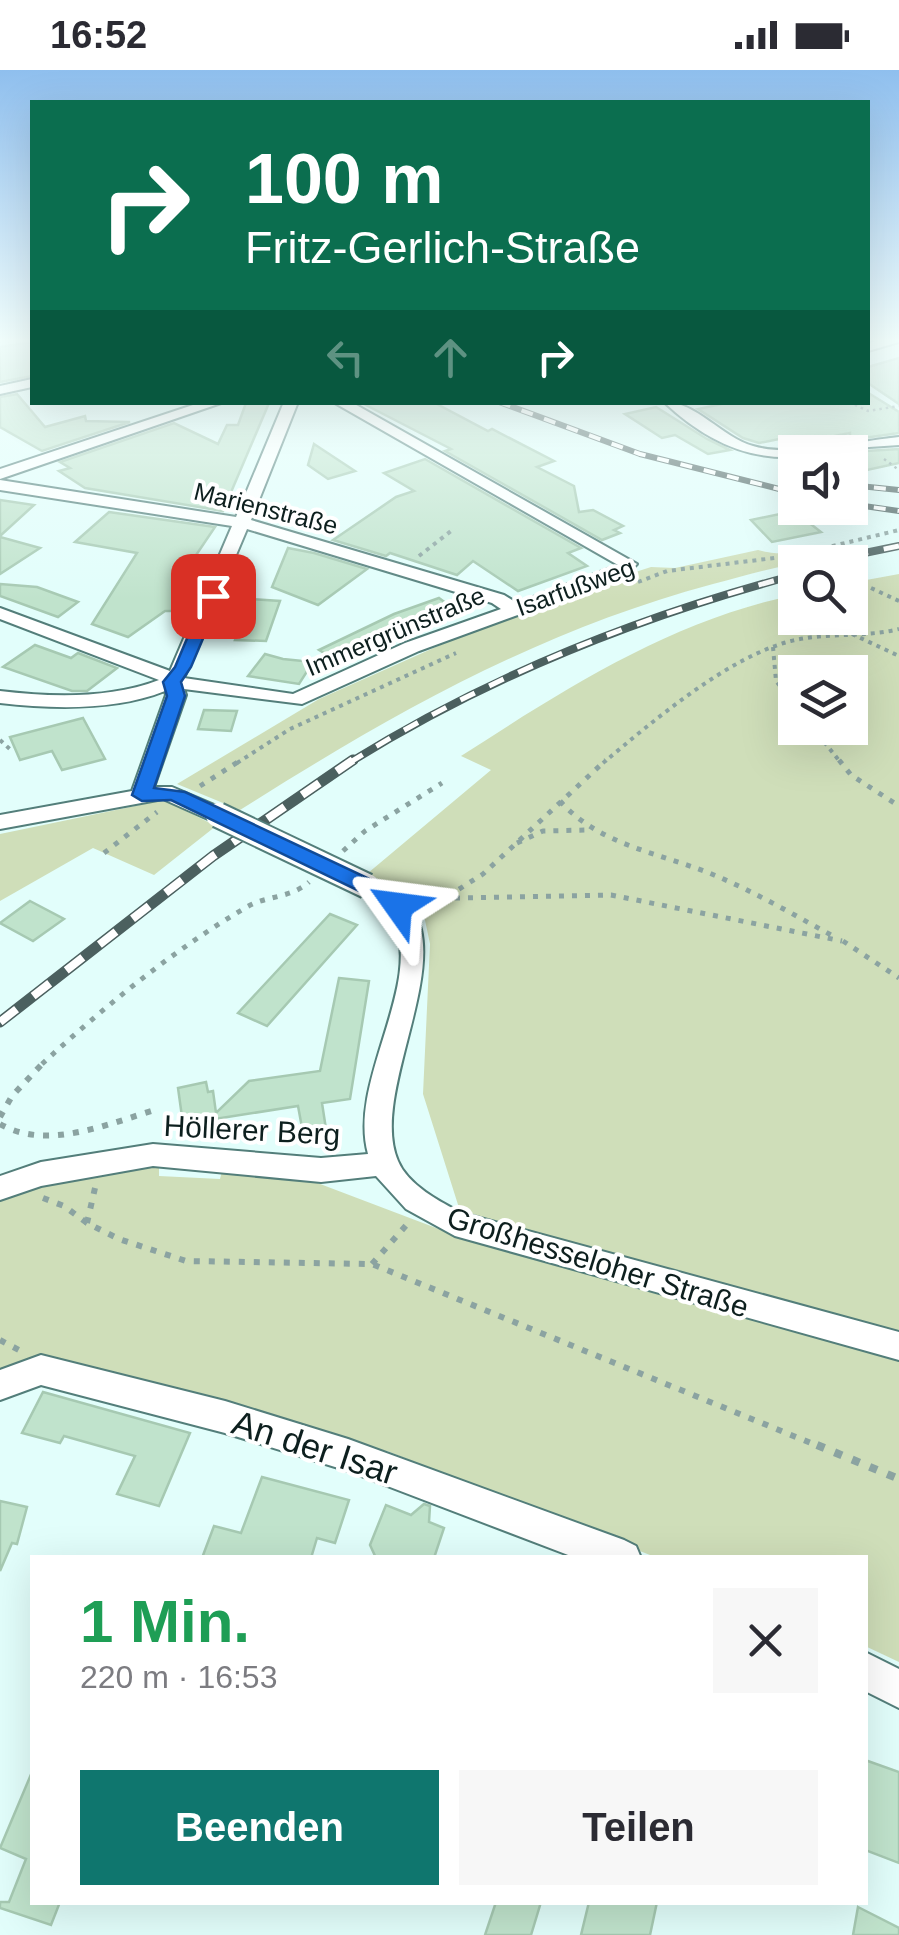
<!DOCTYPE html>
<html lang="de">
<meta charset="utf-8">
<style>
:root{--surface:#fff;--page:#f7f7f7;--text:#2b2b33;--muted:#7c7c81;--accent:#0f766e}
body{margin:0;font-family:Arial,sans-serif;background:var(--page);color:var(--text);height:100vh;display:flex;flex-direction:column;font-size:38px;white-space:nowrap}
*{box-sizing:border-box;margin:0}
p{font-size:32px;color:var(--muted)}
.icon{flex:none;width:55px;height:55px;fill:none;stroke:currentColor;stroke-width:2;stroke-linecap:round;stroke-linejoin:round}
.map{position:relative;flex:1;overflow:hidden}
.drawer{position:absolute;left:30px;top:1485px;width:838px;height:350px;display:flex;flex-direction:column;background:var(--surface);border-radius:0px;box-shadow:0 10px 40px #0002}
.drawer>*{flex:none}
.hud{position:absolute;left:30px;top:30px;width:840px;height:305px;border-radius:0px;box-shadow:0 10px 40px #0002;background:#0b6e4f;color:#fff;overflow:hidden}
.fabs{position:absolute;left:778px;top:365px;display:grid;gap:20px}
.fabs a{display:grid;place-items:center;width:90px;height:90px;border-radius:0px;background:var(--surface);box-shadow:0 10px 40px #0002;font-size:50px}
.pin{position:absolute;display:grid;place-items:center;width:85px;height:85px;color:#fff;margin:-42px;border-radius:20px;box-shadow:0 5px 15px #0006}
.me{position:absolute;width:110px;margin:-55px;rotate:301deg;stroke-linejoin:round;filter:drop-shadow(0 0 8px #0008)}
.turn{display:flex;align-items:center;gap:35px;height:210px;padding:0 50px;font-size:45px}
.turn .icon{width:130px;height:130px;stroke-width:2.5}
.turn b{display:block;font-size:70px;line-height:85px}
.lanes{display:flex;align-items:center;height:95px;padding:0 50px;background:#0003;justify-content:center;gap:50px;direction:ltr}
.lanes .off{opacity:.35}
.round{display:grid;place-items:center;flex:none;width:105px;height:105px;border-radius:0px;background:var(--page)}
.head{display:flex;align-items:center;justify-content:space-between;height:170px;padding:0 50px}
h1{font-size:60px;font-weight:700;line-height:75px;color:#1e9e55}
.primary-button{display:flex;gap:20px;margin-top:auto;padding:20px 50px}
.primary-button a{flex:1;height:115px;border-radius:0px;background:var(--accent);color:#fff;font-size:40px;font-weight:700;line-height:115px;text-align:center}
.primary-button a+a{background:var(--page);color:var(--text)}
.status{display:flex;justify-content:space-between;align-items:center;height:70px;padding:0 50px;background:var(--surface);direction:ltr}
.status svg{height:28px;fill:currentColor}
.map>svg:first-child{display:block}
.green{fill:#cfdeb9;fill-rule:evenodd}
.building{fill:#c0e3cc;stroke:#a6c9b2;stroke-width:2.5}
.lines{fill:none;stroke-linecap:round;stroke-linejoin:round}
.street-casing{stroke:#537e7a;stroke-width:4}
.path-far4{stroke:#8ba3a1;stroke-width:2.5;stroke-dasharray:2.5 4;stroke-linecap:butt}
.path-far3{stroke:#8ba3a1;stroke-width:4;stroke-dasharray:4 5;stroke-linecap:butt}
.path-far2{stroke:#8ba3a1;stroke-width:5;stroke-dasharray:5 8;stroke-linecap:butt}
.path-far1{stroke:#8ba3a1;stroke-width:6;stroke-dasharray:6 9;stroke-linecap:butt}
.path{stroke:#8ba3a1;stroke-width:8;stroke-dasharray:8 11;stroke-linecap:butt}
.street{fill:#fff;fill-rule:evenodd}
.rail-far2-casing{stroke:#4b605f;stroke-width:6}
.rail-far1-casing{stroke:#4b605f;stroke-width:8}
.rail-casing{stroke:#4b605f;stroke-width:11}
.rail-far2{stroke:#fff;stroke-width:4;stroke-dasharray:12;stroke-linecap:butt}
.rail-far1{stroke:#fff;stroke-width:5;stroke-dasharray:16;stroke-linecap:butt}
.rail{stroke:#fff;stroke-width:8;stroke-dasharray:21;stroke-linecap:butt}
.street-bridge-casing{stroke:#537e7a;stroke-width:28;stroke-linecap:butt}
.street-bridge{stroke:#fff;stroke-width:24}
.route{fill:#1a73e8;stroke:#114b97;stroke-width:2.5}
.labels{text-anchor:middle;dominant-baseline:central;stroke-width:8;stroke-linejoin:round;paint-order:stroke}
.far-street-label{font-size:25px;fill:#0d1f1e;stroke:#fff}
.street-label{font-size:30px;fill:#0d1f1e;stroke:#fff}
.near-street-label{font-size:35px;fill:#0d1f1e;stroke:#fff}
</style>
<div class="status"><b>16:52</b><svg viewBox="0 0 49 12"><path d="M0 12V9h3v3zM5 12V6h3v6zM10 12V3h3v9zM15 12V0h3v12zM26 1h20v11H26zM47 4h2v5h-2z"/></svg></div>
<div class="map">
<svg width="899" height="1865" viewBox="0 0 899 1865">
<rect width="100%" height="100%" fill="#e2fefb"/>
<g class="green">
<path d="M758 480C780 486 784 480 808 491 778 496 744 506 713 514 538 561 392 644 240 740L177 714 319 629 521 539 651 497 675 498Z"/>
<path d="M899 504V1592L865 1576V1488L655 1487 387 1381 375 1383 43 1291 18 1292 0 1300V1114L133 1098H159V1106L220 1109 222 1101 307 1109 452 1164 460 1141 423 1024 430 874 422 836 368 803 491 700 461 686C565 619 672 550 795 525V548H850V513ZM795 602H850V658H795Z"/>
<polygon points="164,730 216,756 154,805 93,778 0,831 0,764"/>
</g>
<g class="building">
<polygon points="32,272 32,306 0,312 0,277"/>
<polygon points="899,288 899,334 868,313 868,297"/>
<polygon points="17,324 45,357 85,346 86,351 130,352 42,381 0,357 0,327"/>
<polygon points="870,324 899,342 899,363 850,370 850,363 798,373 789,367 759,373 743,368 698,339 731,332 868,332"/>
<polygon points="360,332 433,332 488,361 492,359 554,391 537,397 574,416 579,442 593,440 623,456 614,460 620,463 602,470 445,381 451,379"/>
<polygon points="246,333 269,333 223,441 85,418 59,401 70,398 60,392 174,353 218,374 227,355 238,355"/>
<polygon points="656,337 707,369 730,380 708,384 675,365 662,368 625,344"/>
<polygon points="314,374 355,401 328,409 308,395"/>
<polygon points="899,379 899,393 858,402 850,396 850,382"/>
<polygon points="425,389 581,478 568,483 587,496 518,521 473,491 457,505 390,483 386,486 333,470 396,427 414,421 384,403"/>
<polygon points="0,430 34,435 0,466"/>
<polygon points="794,441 821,462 772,472 751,450"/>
<polygon points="109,442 215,457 186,500 200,500 183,541 165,541 128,567 92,554 137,483 75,472"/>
<polygon points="0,467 40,478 0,504"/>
<polygon points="288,478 314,483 367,499 318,535 272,517"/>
<polygon points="0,514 37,517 78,532 58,547 0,526"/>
<polygon points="439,528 458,542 342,594 319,580 394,544"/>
<polygon points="251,529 280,531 266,571 235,570"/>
<polygon points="35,575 71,588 78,583 117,598 87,621 72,621 3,597"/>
<polygon points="265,584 283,589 313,592 299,614 248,606"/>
<polygon points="204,640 237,641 231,661 198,659"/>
<polygon points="83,648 105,689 62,700 52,681 20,690 10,667"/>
<polygon points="30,831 64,849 33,871 0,853"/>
<polygon points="330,844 357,855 267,956 238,943"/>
<polygon points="339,908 369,911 350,1029 322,1033 326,1059 303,1063 298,1036 183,1054 178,1018 206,1012 208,1022 213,1021 216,1043 249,1011 320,1001"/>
<polygon points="43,1322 190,1363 159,1436 117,1424 135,1386 64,1366 60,1373 22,1363"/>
<polygon points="262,1407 349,1430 335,1473 317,1468 311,1488 202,1488 214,1456 241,1463"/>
<polygon points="0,1431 27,1437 17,1474 12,1473 0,1501"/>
<polygon points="424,1434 430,1436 429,1452 444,1458 434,1488 376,1488 370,1475 386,1435 411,1445"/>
<polygon points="865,1690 899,1702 899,1793 865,1780"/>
<polygon points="32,1702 32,1832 60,1832 51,1855 0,1838 0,1832 9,1832 26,1789 0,1778"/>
<polygon points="496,1832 541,1832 531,1865 485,1865"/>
<polygon points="589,1832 657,1832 650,1865 581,1865"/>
<polygon points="858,1837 899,1858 899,1865 853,1865"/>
</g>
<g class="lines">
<g class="street-casing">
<g id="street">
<polygon points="884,269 899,269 899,272 868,281 868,273"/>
<polygon points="32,309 32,317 0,324 0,316"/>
<polygon points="202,332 224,332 0,409 0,399"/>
<path d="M284 332H298L251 450 504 525 517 533 618 495 333 332H351L637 494 625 506 419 581 302 634 184 619 186 625 154 717H172L226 740 229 745 226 750H210L163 729 0 759V745L132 721 166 625 165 621C115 641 53 639 0 633V621C51 627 109 629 159 610L0 549V538L170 601 232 456 0 420V410L236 447ZM247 459 492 533 501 539 405 573 293 624 184 608Z"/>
<path d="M664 332C697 332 721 367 753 376 793 388 857 371 899 367V375L795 382V387C744 390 701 367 664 332Z"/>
<path d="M367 808C493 843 363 1011 398 1091 408 1115 440 1132 462 1143L899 1262V1290L455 1166 406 1139 376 1106 321 1112 153 1096 41 1116 0 1130V1106L41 1092 153 1074 321 1088 368 1084C347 1009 428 911 391 844 383 830 365 828 356 816Z"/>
<polygon points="41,1285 225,1331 348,1369 624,1470 636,1476 641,1488 576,1488 348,1401 225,1363 41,1315 0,1330 0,1300"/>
<polygon points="865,1582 899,1599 899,1638 865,1621"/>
</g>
</g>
<g class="path-far4">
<polyline points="849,332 868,341 899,336"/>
<polyline points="884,389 899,400"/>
</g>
<g class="path-far3">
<polyline points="419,486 451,461"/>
<polyline points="638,512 667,501 791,486 899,460"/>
<polyline points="871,518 899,531"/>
<polyline points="852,564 899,586"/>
<polyline points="773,577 776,611 795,635"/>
<polyline points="813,658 841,693"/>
<polyline points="0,670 13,682"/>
<polyline points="237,693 290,659 456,583"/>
<path d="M603 693C653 651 728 587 791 571 827 562 863 568 899 559"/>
</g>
<g class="path-far2">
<polyline points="839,690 851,705 899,736"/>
<polyline points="200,716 241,690"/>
<path d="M560 731C600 776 661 783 714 805 755 822 794 845 833 866"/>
<polyline points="517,773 543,761 588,760"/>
<polyline points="343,781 365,761 442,713"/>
<polyline points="104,783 157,742"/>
<polyline points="455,828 611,825 842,871"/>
<polyline points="426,840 483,804 606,690"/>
<polyline points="843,871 899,908"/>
<path d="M42 994C104 937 172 881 245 838 266 825 290 829 309 812"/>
</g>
<g class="path-far1">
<polyline points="0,1047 12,1026 44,992"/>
<path d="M0 1054C47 1081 107 1054 155 1040"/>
<polyline points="95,1118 87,1153 119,1169 186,1191 372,1194 823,1378"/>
<polyline points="43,1128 64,1136 87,1153"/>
<polyline points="372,1194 410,1151"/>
<polyline points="0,1270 19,1280"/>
</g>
<polyline class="path" points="817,1375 899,1409"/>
<use href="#street" class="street"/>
<g class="rail-far2-casing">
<g id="rail-far2">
<polyline points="499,332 640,384 795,423"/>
<polyline points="850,415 899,420"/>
<polyline points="850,434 899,441"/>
</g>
</g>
<g class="rail-far1-casing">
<g id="rail-far1">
<polyline points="821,492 899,476"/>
<path d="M349 693C488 606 637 547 795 505"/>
</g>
</g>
<g class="rail-casing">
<polyline id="rail" points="0,952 213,786 353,690"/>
</g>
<use href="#rail-far2" class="rail-far2"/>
<use href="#rail-far1" class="rail-far1"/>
<use href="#rail" class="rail"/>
<g class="street-bridge-casing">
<polyline id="street-bridge" points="218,745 367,816"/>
</g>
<use href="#street-bridge" class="street-bridge"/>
</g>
<linearGradient id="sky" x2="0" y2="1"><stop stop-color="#8fbfee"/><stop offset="0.51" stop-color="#f2fffd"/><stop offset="1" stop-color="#f2fffd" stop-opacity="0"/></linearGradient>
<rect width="899" height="530" fill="url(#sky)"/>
<polygon class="route" points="213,522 221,526 191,597 181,612 185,626 154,718 185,722 395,821 409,836 406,841 391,841 380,831 171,730 142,731 132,725 167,626 163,612 175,597 205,526"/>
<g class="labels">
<g class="far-street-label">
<text transform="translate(266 438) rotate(14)">Marienstraße</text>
<text transform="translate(575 517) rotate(-20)">Isarfußweg</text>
<text transform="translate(395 561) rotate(-23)">Immergrünstraße</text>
</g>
<g class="street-label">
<text transform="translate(252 1060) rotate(3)">Höllerer Berg</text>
<text transform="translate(598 1192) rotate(17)">Großhesseloher Straße</text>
</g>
<g class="near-street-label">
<text transform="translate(315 1377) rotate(18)">An der Isar</text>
</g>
</g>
</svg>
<div class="fabs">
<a><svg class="icon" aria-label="sound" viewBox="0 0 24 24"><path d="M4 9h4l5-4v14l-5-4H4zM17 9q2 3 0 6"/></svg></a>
<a><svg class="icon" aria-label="search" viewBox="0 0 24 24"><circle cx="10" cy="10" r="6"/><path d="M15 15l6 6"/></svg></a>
<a><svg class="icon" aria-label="layers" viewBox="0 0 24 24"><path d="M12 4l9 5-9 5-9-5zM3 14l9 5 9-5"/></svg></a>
</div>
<div class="pin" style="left:213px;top:526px;background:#d93025"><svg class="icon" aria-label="arrive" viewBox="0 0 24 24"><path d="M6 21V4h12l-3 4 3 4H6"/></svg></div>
<svg class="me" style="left:398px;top:836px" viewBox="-20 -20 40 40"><path d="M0-17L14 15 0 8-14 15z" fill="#1a73e8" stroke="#fff" stroke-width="4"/></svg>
<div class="hud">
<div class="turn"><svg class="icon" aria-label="right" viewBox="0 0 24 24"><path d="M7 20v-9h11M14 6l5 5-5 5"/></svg><div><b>100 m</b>Fritz-Gerlich-Straße</div></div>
<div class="lanes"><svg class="icon off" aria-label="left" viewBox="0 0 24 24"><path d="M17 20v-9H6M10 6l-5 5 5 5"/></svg><svg class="icon off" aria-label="ahead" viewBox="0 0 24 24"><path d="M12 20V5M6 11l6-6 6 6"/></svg><svg class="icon" aria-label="right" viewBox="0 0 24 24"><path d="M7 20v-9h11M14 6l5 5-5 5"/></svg></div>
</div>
<section class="drawer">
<div class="head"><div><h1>1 Min.</h1><p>220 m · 16:53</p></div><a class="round"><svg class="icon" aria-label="close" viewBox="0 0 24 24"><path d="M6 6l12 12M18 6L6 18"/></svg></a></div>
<div class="primary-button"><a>Beenden</a><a>Teilen</a></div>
</section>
</div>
